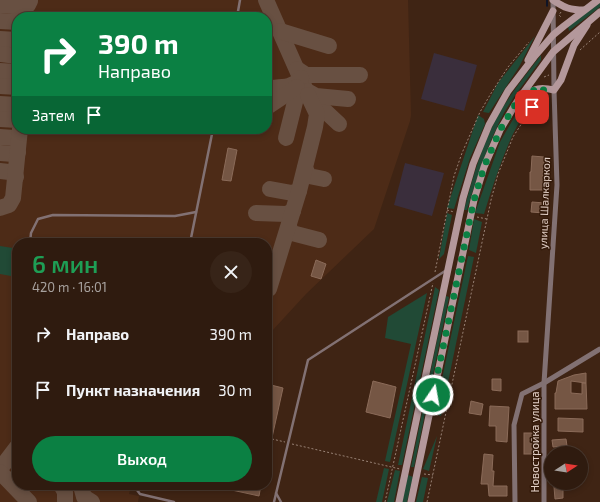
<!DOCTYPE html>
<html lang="ru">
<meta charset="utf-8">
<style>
:root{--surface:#2f1b0f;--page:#372418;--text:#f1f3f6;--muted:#a7a19e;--line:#4a392f;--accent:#0b8043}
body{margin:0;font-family:"Exo 2",sans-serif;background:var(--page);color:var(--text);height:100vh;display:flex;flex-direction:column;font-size:15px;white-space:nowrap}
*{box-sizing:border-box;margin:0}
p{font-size:13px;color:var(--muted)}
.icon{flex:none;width:22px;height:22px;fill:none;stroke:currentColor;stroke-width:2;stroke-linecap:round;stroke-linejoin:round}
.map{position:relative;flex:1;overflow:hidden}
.sheet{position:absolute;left:12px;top:238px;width:260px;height:252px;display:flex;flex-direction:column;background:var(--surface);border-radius:16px;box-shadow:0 2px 6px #0003,0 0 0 1px var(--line)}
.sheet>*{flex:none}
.guide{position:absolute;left:12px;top:12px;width:260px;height:122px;border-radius:16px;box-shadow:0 2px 6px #0003,0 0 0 1px var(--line);background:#0b8043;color:#fff;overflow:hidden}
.needle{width:26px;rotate:78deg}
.controls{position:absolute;left:544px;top:446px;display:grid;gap:8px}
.controls a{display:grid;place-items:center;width:44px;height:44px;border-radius:50%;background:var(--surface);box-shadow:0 2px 6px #0003,0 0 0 1px var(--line);font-size:20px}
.pin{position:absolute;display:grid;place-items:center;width:34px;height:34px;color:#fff;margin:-17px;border-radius:8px;box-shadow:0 2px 6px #0006}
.me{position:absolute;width:44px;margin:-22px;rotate:12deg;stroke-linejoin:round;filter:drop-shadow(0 0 3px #0008)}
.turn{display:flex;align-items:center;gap:14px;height:84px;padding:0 20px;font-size:18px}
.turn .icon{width:52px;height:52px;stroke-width:2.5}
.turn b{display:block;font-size:28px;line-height:34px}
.then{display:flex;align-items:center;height:38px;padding:0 20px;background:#0003;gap:8px;font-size:15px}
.round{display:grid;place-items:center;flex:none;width:42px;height:42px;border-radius:21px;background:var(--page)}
.headline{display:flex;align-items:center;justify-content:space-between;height:68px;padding:0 20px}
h1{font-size:24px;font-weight:600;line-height:30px;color:#1e9e55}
.action{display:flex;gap:8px;margin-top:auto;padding:8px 20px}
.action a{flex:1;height:46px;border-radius:24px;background:var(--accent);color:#fff;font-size:16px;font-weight:600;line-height:46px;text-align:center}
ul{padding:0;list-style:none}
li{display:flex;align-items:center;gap:12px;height:56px;padding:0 20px}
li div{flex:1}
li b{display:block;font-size:15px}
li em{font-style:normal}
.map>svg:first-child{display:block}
.industrial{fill:#3a2e3c}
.built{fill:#4d2b17;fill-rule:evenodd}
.green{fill:#214a36}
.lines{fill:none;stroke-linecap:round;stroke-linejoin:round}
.stream{stroke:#000f2d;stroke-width:1.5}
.taxiway{stroke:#685042;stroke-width:16}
.building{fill:#755644;stroke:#8b6b59}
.path{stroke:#988275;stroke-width:1;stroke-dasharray:2 2;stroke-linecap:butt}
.lane{stroke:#827173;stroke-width:2.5}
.street{stroke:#827173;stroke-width:5}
.secondary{stroke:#b4989b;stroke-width:7}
.route{stroke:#0b8043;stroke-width:7;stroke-dasharray:0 12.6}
.labels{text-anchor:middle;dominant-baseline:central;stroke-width:3;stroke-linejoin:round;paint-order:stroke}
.street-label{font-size:11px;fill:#e2cfc6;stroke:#341a0a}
</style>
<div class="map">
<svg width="600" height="502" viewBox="0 0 600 502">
<rect width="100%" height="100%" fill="#3f2414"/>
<g class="industrial">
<polygon points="434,53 477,65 464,111 421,99"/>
<polygon points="405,163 444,173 432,216 394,205"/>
</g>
<path class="built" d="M0 0H408L411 115 410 121 374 229 306 294 272 331 267 330V243H17V485H131L129 494 139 496 138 502H0ZM17 17H267V129H17Z"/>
<g class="green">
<polygon points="600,3 600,7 569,31 568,26"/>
<polygon points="535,36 519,67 489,113 483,112 498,83"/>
<path d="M541 55V60C529 77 515 94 504 113 488 143 477 177 467 210H464C473 176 483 141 501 110 513 91 527 73 541 55Z"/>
<path d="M538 93C528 107 519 121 512 136 501 161 492 188 484 214L475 213 500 142 523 102Z"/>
<polygon points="478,115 484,119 485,124 470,158 454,209 447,208"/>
<polygon points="447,213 452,215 444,254 439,259"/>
<polygon points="474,219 482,222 476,253 469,250"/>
<polygon points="0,246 13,248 11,276 0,274"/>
<polygon points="468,256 474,257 441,416 436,414 439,393"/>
<polygon points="435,287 439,290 402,465 398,465"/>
<polygon points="427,293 390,462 385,461 411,344 385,338 388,317"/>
<polygon points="446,296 449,297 414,467 411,467"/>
<polygon points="437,436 429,471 423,469"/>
<polygon points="384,468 389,469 382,502 376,502"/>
<polygon points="395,470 400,471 394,502 387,502"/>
<polygon points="408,475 413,477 407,502 402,502"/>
<polygon points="422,477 428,478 423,502 416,502"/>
</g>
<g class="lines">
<polyline class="stream" points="547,6 547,0"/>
<g class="taxiway">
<polyline points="266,0 308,95 339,124"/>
<polyline points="0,5 25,7 28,5 30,1"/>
<polyline points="0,21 17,22"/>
<polyline points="280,31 329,46"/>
<polyline points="0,39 17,40"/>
<polyline points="0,54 17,56"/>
<polyline points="297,69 306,75 360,75"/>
<polyline points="0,71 17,72"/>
<polyline points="0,86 17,87"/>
<path d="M267 88C281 87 292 89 301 78L286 138"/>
<polyline points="307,91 316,96 348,99"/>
<polyline points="0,104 17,105"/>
<polyline points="267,107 297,87"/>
<polyline points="0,119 17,120"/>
<polyline points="0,137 14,138 19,135"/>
<polyline points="0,153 13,154 18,152"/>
<polyline points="305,168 309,176 324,179"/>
<polyline points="0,171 9,172 16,177"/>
<polyline points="270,189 292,193 299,191"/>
<polyline points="0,208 9,205 13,198 20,129"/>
<polyline points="256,213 286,214 293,211"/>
<polyline points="289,227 292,233 319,240"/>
<polyline points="269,289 299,191 315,127 317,114 308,95"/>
<polyline points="0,469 17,447"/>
<polyline points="0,472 29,502"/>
<polyline points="61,485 65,492 65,502"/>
<polyline points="81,486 84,497 92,502"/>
</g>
</g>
<g class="building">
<polygon points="228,148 237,150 231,181 222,180"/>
<polygon points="532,156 544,157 544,168 543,168 543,190 530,190 530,172 531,172"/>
<polygon points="532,202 545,203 544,213 531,212"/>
<polygon points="316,260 326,264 321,279 311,276"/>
<rect x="518" y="331" width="10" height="11"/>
<polygon points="586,373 586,383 571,381 571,393 582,394 582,383 586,383 587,409 555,409 555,393 556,393 558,381 574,375"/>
<polygon points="492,379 501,379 501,391 492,390"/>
<polygon points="373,381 396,387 390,418 366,412"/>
<polygon points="267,384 283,388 269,451 267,451"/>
<polygon points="471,401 483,404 481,415 469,413"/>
<polygon points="490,406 509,407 507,442 496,441 496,426 489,426"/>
<polygon points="558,418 583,419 583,432 558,431"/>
<rect x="524" y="433" width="10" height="21"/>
<polygon points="566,439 567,446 553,447 552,440"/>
<polygon points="484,454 493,455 492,471 494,471 493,486 507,486 507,496 489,496 488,484 481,484"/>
<polygon points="218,485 261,485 259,496 218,487"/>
<polygon points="563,486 563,498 555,499 554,487"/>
</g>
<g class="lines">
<g class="path">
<polyline points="561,12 559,15 562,18"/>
<polyline points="580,50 600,32"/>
<polyline points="544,77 549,75"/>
<polyline points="447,210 454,212"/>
<polyline points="477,217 487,219"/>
<polyline points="435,272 454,176 462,153 480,112 490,95 508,67 529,42"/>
<polyline points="272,439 285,442"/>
<polyline points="292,444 400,469"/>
<polyline points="424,474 433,475"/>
<polyline points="385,502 433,283"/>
<polyline points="427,502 491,200 498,174 513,137 540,95"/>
</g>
<g class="lane">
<polyline points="237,17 240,0"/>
<polyline points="30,243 31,233 38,219 53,215 175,216 196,212"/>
<polyline points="190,243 213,129"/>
<polyline points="137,485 137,490 140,494 174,502"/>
<polyline points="276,493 281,502"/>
<polyline points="274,502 308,360 445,271"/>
</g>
<g class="street">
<polyline points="515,502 514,425 522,394 544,383 600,349"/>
<polyline points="544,502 544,383 557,185 554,90 553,0"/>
</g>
<g class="secondary">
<path d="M553 0C565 8 570 10 584 10"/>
<polyline points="528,60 553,11"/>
<path d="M524 96C535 88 541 87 554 90L561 80 574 45 587 25"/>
<polyline points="399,502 463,198 473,164 489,125 508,91 534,57 553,35 564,26 598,0"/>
<polyline points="411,502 474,200 484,167 500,130 518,100 553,52 600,12"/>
</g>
</g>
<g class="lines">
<polyline class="route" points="433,395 474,200 484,167 500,130 518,100 531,91 544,88 543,92 532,107"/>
</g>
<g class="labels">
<g class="street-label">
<text transform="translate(544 203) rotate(-88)">улица Шалкаркол</text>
<text transform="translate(534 442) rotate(-90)">Новостройка улица</text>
</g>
</g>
</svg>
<div class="controls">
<a><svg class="needle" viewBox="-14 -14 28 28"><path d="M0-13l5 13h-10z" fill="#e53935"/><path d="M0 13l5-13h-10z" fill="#a7a19e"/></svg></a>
</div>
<div class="pin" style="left:532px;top:107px;background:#d93025"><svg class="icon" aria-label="arrive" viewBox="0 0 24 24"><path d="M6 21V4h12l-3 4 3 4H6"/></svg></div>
<svg class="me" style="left:433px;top:395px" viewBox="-20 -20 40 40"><circle r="17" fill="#0b8043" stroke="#fff" stroke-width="3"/><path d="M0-11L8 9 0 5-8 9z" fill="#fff"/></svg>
<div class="guide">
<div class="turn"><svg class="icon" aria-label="right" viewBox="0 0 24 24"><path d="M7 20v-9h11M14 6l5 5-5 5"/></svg><div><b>390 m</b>Направо</div></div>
<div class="then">Затем<svg class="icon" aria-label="arrive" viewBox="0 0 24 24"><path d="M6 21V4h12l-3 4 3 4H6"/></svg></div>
</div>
<section class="sheet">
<div class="headline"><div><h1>6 мин</h1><p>420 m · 16:01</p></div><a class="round"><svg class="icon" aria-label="close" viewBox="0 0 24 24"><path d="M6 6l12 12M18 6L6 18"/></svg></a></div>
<ul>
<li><svg class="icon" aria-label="right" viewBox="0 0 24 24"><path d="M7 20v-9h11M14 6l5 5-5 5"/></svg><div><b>Направо</b></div><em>390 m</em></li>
<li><svg class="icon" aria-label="arrive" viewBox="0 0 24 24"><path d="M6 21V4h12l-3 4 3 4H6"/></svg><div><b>Пункт назначения</b></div><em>30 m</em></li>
</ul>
<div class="action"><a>Выход</a></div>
</section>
</div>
